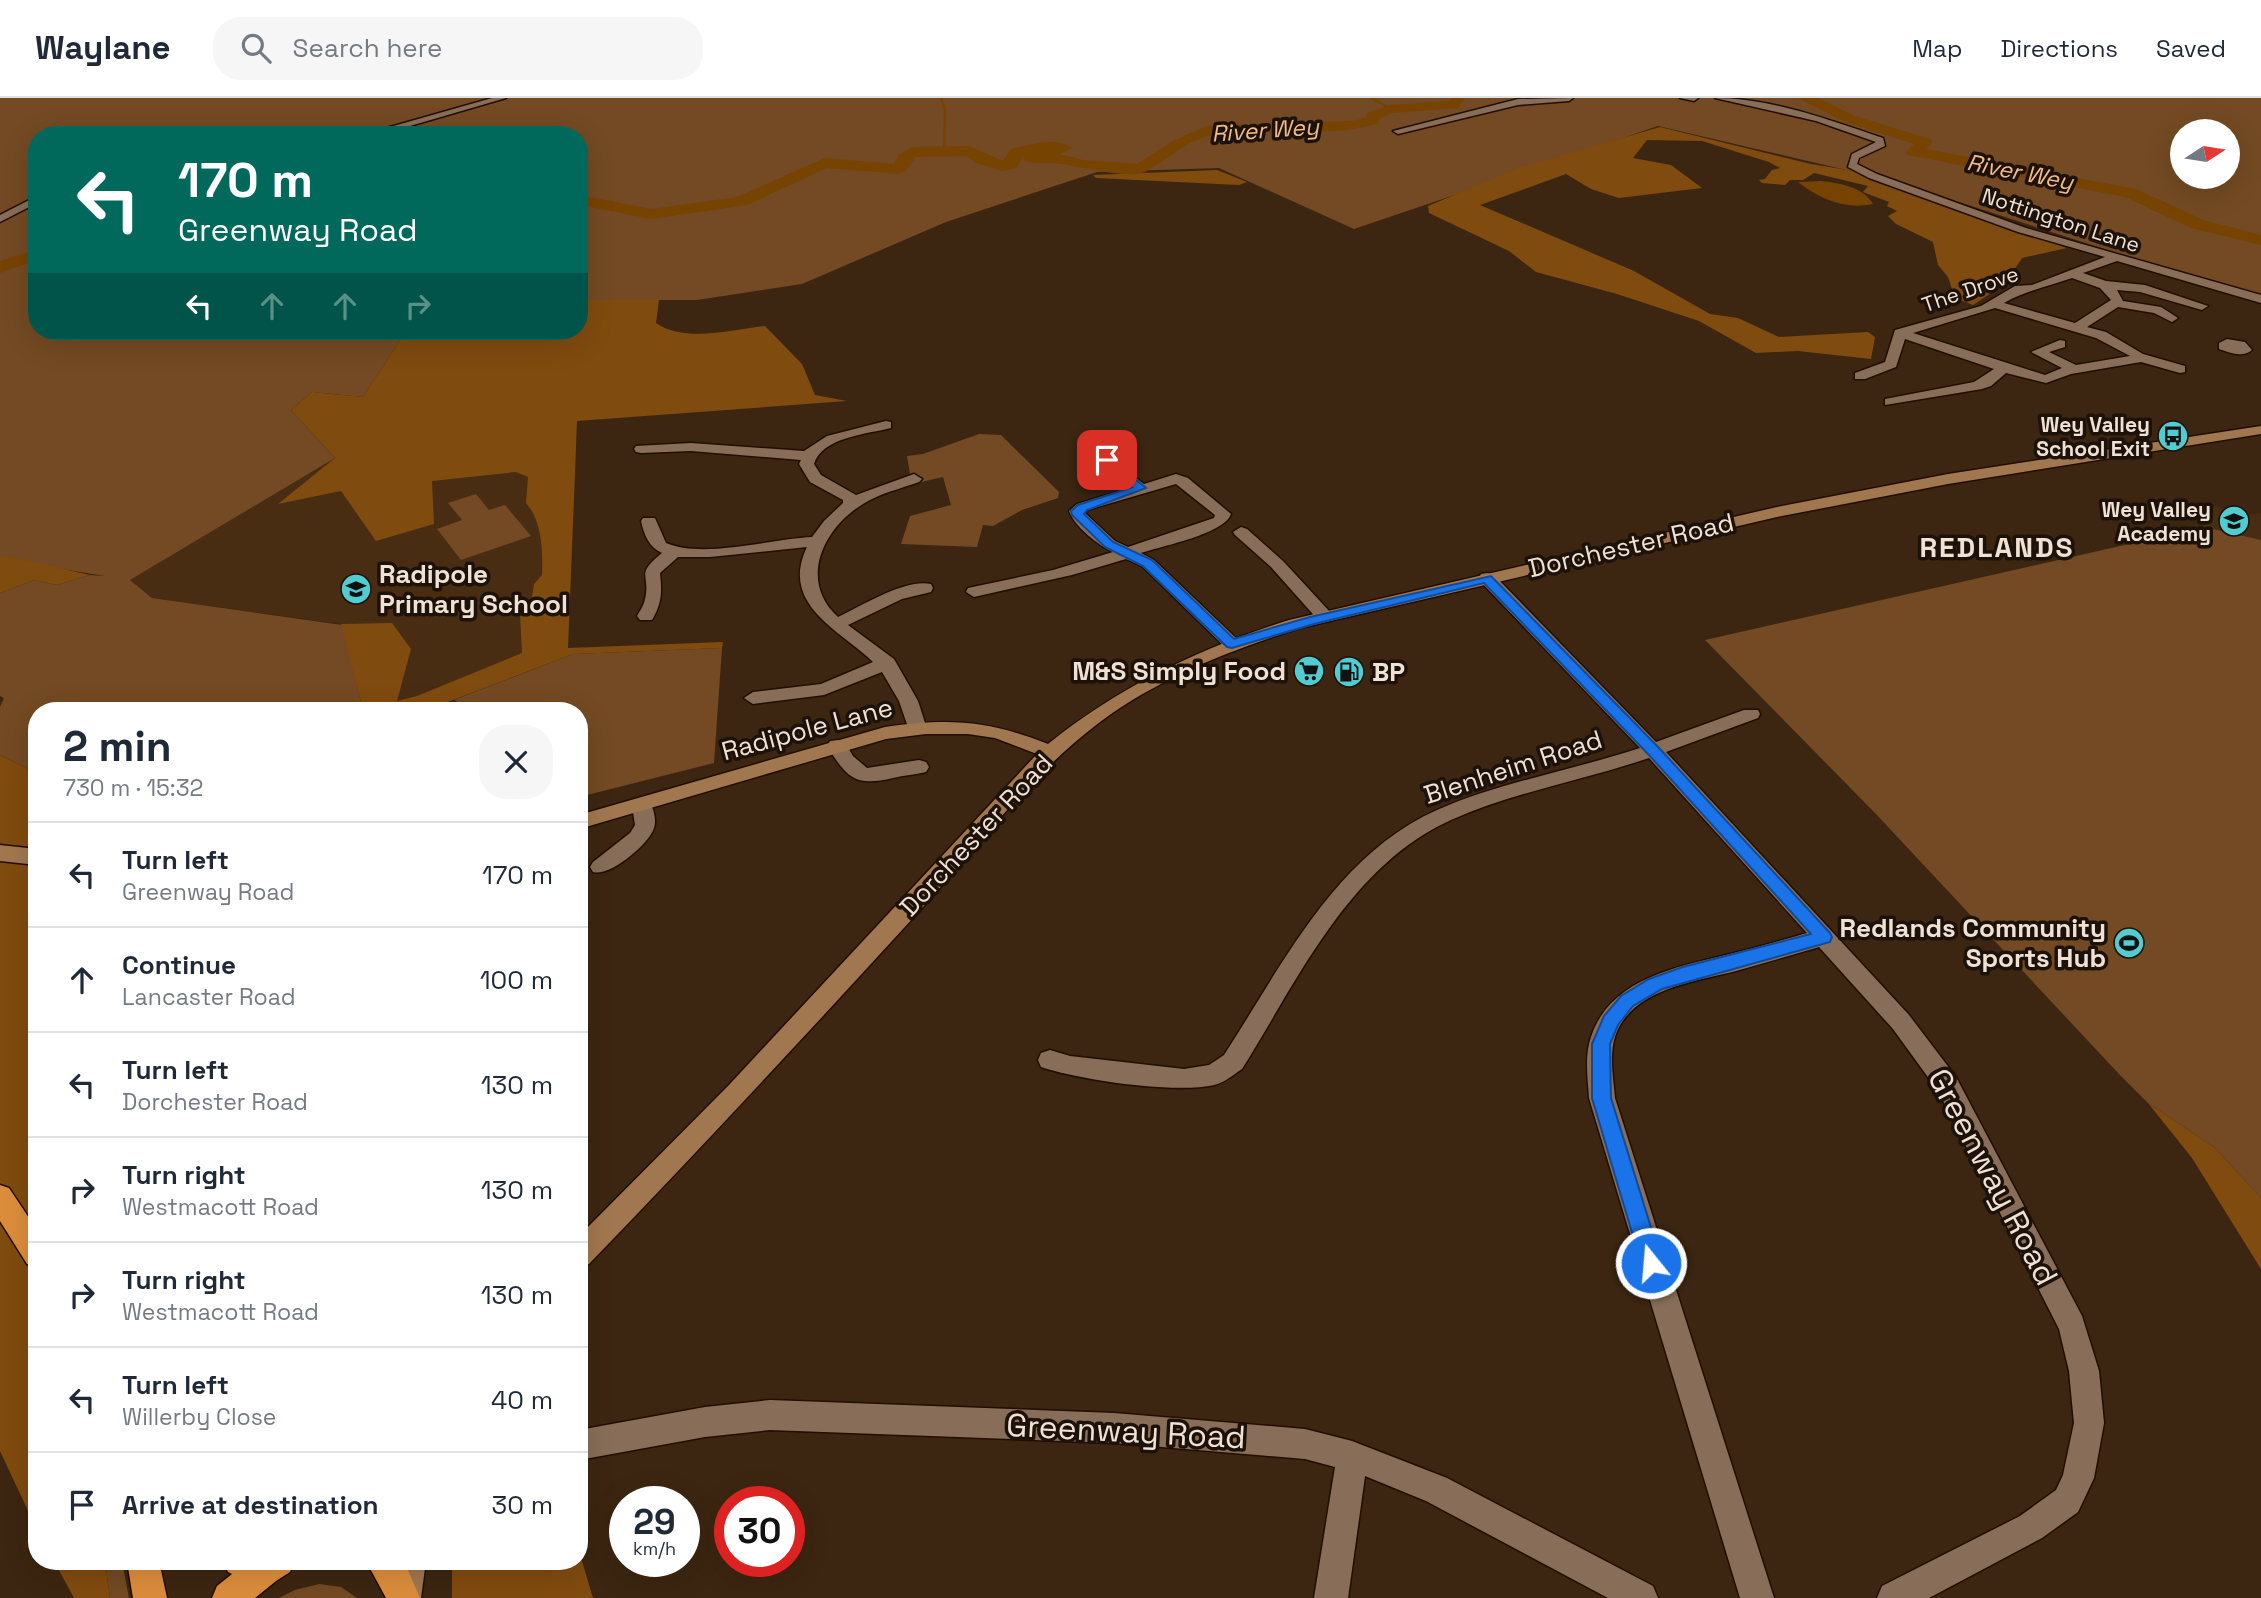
<!DOCTYPE html>
<meta charset="utf-8">
<style>
:root{--surface:#fff;--page:#f6f6f7;--text:#1f2937;--muted:#747a83;--line:#e0e1e3}
body{margin:0;font-family:"Space Grotesk",sans-serif;background:var(--page);color:var(--text);height:100vh;display:flex;flex-direction:column;font-size:26px;white-space:nowrap}
*{box-sizing:border-box;margin:0}
p{font-size:23px;color:var(--muted)}
.icon{flex:none;width:38px;height:38px;fill:none;stroke:currentColor;stroke-width:2;stroke-linecap:round;stroke-linejoin:round}
.map{position:relative;flex:1;overflow:hidden}
.drawer{position:absolute;left:28px;top:604px;width:560px;height:868px;display:flex;flex-direction:column;background:var(--surface);border-radius:28px;box-shadow:0 7px 28px #0002}
.drawer>*{flex:none}
.top-card{position:absolute;left:28px;top:28px;width:560px;height:214px;border-radius:28px;box-shadow:0 7px 28px #0002;background:#00695c;color:#fff;overflow:hidden}
.needle{width:46px;rotate:78deg}
.tools{position:absolute;left:2170px;top:21px;display:grid;gap:14px}
.tools a{display:grid;place-items:center;width:70px;height:70px;border-radius:50%;background:var(--surface);box-shadow:0 7px 28px #0002;font-size:35px}
.speed{position:absolute;left:609px;top:1388px;display:flex;gap:14px;font-size:35px;font-weight:700;text-align:center}
.speed>*{display:grid;place-content:center;width:91px;height:91px;border-radius:50%;background:var(--surface);box-shadow:0 7px 28px #0002;line-height:1}
.speed small{font-size:18px;font-weight:400}
.speed .limit{border:10px solid #d22;background:#fff;color:#111}
.pin{position:absolute;display:grid;place-items:center;width:60px;height:60px;color:#fff;margin:-30px;border-radius:14px;box-shadow:0 4px 10px #0006}
.me{position:absolute;width:77px;margin:-38px;rotate:343deg;stroke-linejoin:round;filter:drop-shadow(0 0 5px #0008)}
.turn{display:flex;align-items:center;gap:24px;height:147px;padding:0 35px;font-size:32px}
.turn .icon{width:91px;height:91px;stroke-width:2.5}
.turn b{display:block;font-size:49px;line-height:60px}
.lanes{display:flex;align-items:center;height:66px;padding:0 35px;background:#0003;justify-content:center;gap:35px;direction:ltr}
.lanes .off{opacity:.35}
.round{display:grid;place-items:center;flex:none;width:74px;height:74px;border-radius:28px;background:var(--page)}
.summary{display:flex;align-items:center;justify-content:space-between;height:119px;padding:0 35px}
h1{font-size:42px;font-weight:800;line-height:52px}
ul{padding:0;list-style:none}
li{display:flex;align-items:center;gap:21px;height:105px;padding:0 35px;border-top:2px solid var(--line)}
li div{flex:1}
li b{display:block;font-size:26px}
li em{font-style:normal}
header{display:flex;align-items:center;gap:42px;box-sizing:border-box;height:98px;padding:0 35px;background:var(--surface);border-bottom:2px solid var(--line)}
header strong{font-size:33px}
nav{display:flex;gap:38px;margin-inline-start:auto;font-size:24px}
.search{width:490px;height:63px;background:var(--page);display:flex;align-items:center;gap:18px;box-sizing:border-box;padding:0 24px;border-radius:28px;color:var(--muted);font-size:26px}
.map>svg:first-child{display:block}
.built{fill:#482d12}
.green{fill:#734a23;fill-rule:evenodd}
.forest{fill:#804b0f}
.water{fill:#774301}
.lines{fill:none;stroke-linecap:round;stroke-linejoin:round}
.stream{stroke:#774301;stroke-width:2.5}
.river{fill:#774301;fill-rule:evenodd}
.street-casing{stroke:#220e00;stroke-width:3}
.secondary-casing{stroke:#220e00;stroke-width:3}
.highway-casing{stroke:#220e00;stroke-width:3}
.street{fill:#886e58;fill-rule:evenodd}
.secondary{fill:#a1774f;fill-rule:evenodd}
.highway{fill:#dc8d3b;fill-rule:evenodd}
.route{fill:#1a73e8;stroke:#114b97;stroke-width:2}
.labels{text-anchor:middle;dominant-baseline:central;stroke-width:7;stroke-linejoin:round;paint-order:stroke}
.far-street-label{font-size:21px;fill:#f0e1d5;stroke:#1c1209}
.far-poi-label{font-size:21px;font-weight:bold;fill:#f0e1d5;stroke:#1c1209;text-anchor:end}
.far-water-label{font-size:23px;font-style:italic;fill:#f2ba88;stroke:#1c1209}
.street-label{font-size:26px;fill:#f0e1d5;stroke:#1c1209}
.poi-label{font-size:26px;font-weight:bold;fill:#f0e1d5;stroke:#1c1209;text-anchor:start}
.far-district-label{font-size:28px;font-weight:bold;letter-spacing:2px;fill:#f0e1d5;stroke:#1c1209}
.near-street-label{font-size:32px;fill:#f0e1d5;stroke:#1c1209}
</style>
<header>
<strong>Waylane</strong>
<div class="search"><svg class="icon" aria-label="search" viewBox="0 0 24 24"><circle cx="10" cy="10" r="6"/><path d="M15 15l6 6"/></svg>Search here</div>
<nav><a>Map</a><a>Directions</a><a>Saved</a></nav>
</header>
<div class="map">
<svg width="2261" height="1500" viewBox="0 0 2261 1500">
<rect width="100%" height="100%" fill="#3c2611"/>
<g class="built">
<polygon points="576,355 568,550 403,612 363,612 341,526 152,500 130,482 335,360"/>
<polygon points="2215,408 2246,417 2261,415 2261,442 2204,429"/>
</g>
<g class="green">
<path d="M0 0H2261V197L2212 186 1897 84 1658 28 1354 131 1219 70 1097 74 946 124 802 186 697 202H579V37H37V233H406L363 299 312 294 291 312 335 360 130 482 152 500 342 527 363 612H37V675L0 657V609L4 600 0 598V495L34 482 57 487 90 477 105 478 0 461ZM2182 33H2228V79H2182Z"/>
<polygon points="979,336 1001,337 1059,394 1058,400 1022,412 993,428 983,427 977,449 901,446 910,418 951,407 943,379 917,385 910,376 907,358 923,356"/>
<polygon points="476,396 489,412 505,407 531,438 461,462 437,431 462,422 448,405"/>
<polygon points="2204,429 2261,442 2261,1100 2215,1050 2148,1005 2119,976 1875,715 1705,542"/>
<polygon points="722,550 714,665 579,699 579,612 470,612 454,602 573,556"/>
<polygon points="105,1463 122,1463 129,1500 110,1500"/>
<polygon points="319,1486 341,1489 357,1500 279,1500 295,1492"/>
</g>
<g class="forest">
<polygon points="1660,29 1811,66 1853,73 2067,150 2022,160 2005,186 1973,207 1955,200 1948,179 1938,167 1933,144 1896,126 1888,118 1897,113 1887,108 1889,104 1863,94 1868,88 1814,75 1803,82 1790,82 1785,87 1762,85 1759,82 1765,81 1772,72 1780,70 1769,64 1702,43 1647,42 1633,60 1671,67 1702,90 1619,100 1591,91 1566,76 1480,107 1634,173 1710,216 1738,220 1779,239 1868,234 1875,239 1871,261 1798,253 1756,255 1699,223 1617,196 1536,174 1509,153 1429,115 1428,108 1521,69"/>
<polygon points="1217,72 1247,84 1239,87 1096,80 1093,77"/>
<path d="M579 202H659L656 225C685 245 731 232 765 228L802 266 815 297 847 303 577 323 568 550 723 544 722 550 573 556 427 612H363L341 526 392 525 411 551 397 603 417 598 522 555 520 515 530 511 534 486 542 477C543 453 542 423 526 405L528 379 516 374 432 383 434 426 376 443 341 393 278 406 335 360 291 312 312 294 363 299 406 233H579Z"/>
<polygon points="7,458 90,477 57,487 34,482 0,495 0,459"/>
<polygon points="0,657 37,675 37,1432 0,1353"/>
<polygon points="2148,1005 2215,1050 2261,1100 2261,1171 2192,1060"/>
<polygon points="579,1453 593,1500 452,1500 452,1463 579,1463"/>
<polygon points="54,1463 105,1463 110,1500 74,1500"/>
</g>
<path class="water" d="M1821 83C1840 85 1863 89 1873 106 1846 112 1819 101 1798 84Z"/>
<g class="lines">
<g class="stream">
<polyline points="941,0 945,12 944,54"/>
<polyline points="1372,0 1390,11"/>
</g>
<g class="river">
<path d="M1451 0H1465L1458 10 1392 15 1380 20 1378 26C1324 40 1267 30 1213 37 1188 41 1168 62 1147 73 1128 83 1074 66 1052 65 1043 64 1034 66 1025 63L1023 60 1025 57 1023 58 1017 70 1002 73 976 65 966 58 916 59 905 74 899 76 827 70 747 107 652 121 579 107V97L652 111 737 99 825 60 894 66 899 56 913 49 969 48 1003 63 1011 51C1028 47 1058 38 1072 50L1059 56 1083 62 1137 66 1171 44 1207 28 1352 23 1365 20 1367 15 1390 7 1449 3Z"/>
<polygon points="1798,0 1817,0 1855,18 1930,41 1933,44 1926,51 2136,91 2203,122 2261,137 2261,147 2191,130 2125,99 1908,57 1906,54 1914,46 1845,24"/>
<polygon points="37,151 37,162 0,175 0,163"/>
</g>
<g class="street-casing">
<g id="street">
<polygon points="492,0 506,0 379,37 362,37"/>
<polygon points="1573,0 1569,3 1518,7 1398,36 1393,33 1518,1"/>
<polygon points="1680,0 1698,0 1694,3"/>
<path d="M1715 0C1771 0 1830 22 1883 40L1885 48 1859 60 1857 66 1877 76 2026 130 2261 197V205L2117 163 2083 175 2106 183 2145 187 2208 208 2202 212 2140 194 2117 192 2123 203 2161 209 2178 220 2172 224 2154 215 2118 209 2087 229 2106 234 2143 256 2185 268V274L2180 275 2141 264 2071 276 2046 285 2006 275 1991 288 1982 291 1885 307V301L1974 284 1994 271 1905 241 1896 269 1865 281H1855V275L1885 264 1895 232 1981 208 2015 188 2032 187 2105 159 2018 134 1869 80 1848 69 1852 56 1876 44 1816 23ZM2072 180 2100 190 2111 202 2075 225 2004 205C2025 193 2049 188 2072 180ZM1995 210 2096 240 2130 258 2076 267 2049 254 2065 249V243L2060 242 2031 254 2062 270 2045 277 1913 235Z"/>
<polygon points="314,34 355,34 360,37 309,37"/>
<polygon points="37,98 37,105 0,124 0,117"/>
<path d="M2227 241 2245 244 2252 252C2243 260 2230 255 2219 251V245Z"/>
<path d="M886 323 891 324V330C868 336 822 339 814 366L821 377 856 397 914 376 922 381 919 384C900 391 880 395 863 406 823 430 798 483 838 519 861 508 906 480 931 486L933 490 931 494 902 501 848 527 894 561 918 603 927 631 924 635H910L899 603 882 574 824 597 753 606 744 600 753 594 821 586 873 564C840 532 779 507 807 449L710 459H678L660 475C662 494 662 505 652 522H640L637 518C640 513 644 507 645 501 651 475 634 478 662 455 649 449 644 437 641 423L643 420H655L666 445C703 461 770 441 812 439L824 423 843 405V402L810 384 799 366 801 362 691 353 641 355 636 354 634 351 636 348 691 345 804 353 827 338Z"/>
<path d="M1106 358 1144 386 1176 376 1188 380 1231 416C1224 436 1162 448 1141 455L1154 462 1238 542 1241 546 1238 550H1226L1142 468 1126 461 1072 477 974 499 966 494 968 490 1053 472 1113 454C1098 447 1075 429 1069 413L1077 406 1130 390 1101 365 1099 362 1101 359ZM1176 386 1215 417 1214 420 1128 449 1115 443 1085 415 1087 412Z"/>
<polygon points="1241,429 1247,431 1283,463 1331,515 1334,519 1331,523 1319,523 1271,469 1235,437 1233,434"/>
<path d="M1487 475 1493 476 1656 644 1744 612H1758L1760 616 1758 620 1666 654 1909 917 1956 979 2082 1218 2099 1273 2104 1325 2094 1380 2078 1414 2042 1440 1929 1500H1877L1882 1488 2020 1418 2056 1392 2063 1377 2074 1325 2069 1273 2059 1231 1938 993 1893 931 1819 849C1792 857 1764 865 1736 873 1697 883 1638 890 1618 931 1608 952 1613 977 1615 1000L1774 1500H1740L1589 1000C1588 983 1585 963 1589 946 1605 880 1678 869 1734 855 1759 849 1783 842 1807 835L1649 660C1584 682 1514 694 1451 722 1349 768 1298 882 1242 971 1233 977 1224 985 1214 987 1175 996 1080 982 1041 969L1038 962 1041 955 1050 952 1070 958 1184 971 1209 967 1224 957C1282 868 1335 757 1437 712 1501 684 1573 672 1640 650L1481 484 1479 480 1481 476Z"/>
<path d="M837 642 844 643 853 658 867 670 919 662 926 664 929 669 926 674C915 677 904 677 893 680 855 689 847 680 827 648L830 643Z"/>
<path d="M642 700 649 702C653 709 657 722 654 730 649 746 610 779 593 774L590 769 593 764 630 735 635 727 632 707 635 702Z"/>
<polygon points="770,1302 1114,1315 1305,1331 1352,1343 1447,1380 1653,1488 1658,1500 1608,1500 1426,1403 1365,1378 1348,1500 1314,1500 1335,1369 1305,1361 1114,1345 770,1332 705,1339 579,1362 579,1332 705,1309"/>
</g>
</g>
<g class="secondary-casing">
<g id="secondary">
<path d="M2261 328V336L1948 386 1777 419 1300 530C1231 552 1159 580 1100 624 1028 678 974 753 914 819 807 936 699 1052 589 1166L579 1170V1138L728 988 1037 656 995 640 968 636H926L886 641 579 731V717L885 629C950 620 987 622 1048 646 1122 587 1199 551 1289 522L1777 409 1948 376Z"/>
<polygon points="0,747 37,751 37,767 0,763"/>
<polygon points="394,1463 426,1463 421,1500 387,1500"/>
</g>
</g>
<g class="highway-casing">
<g id="highway">
<polygon points="0,1087 9,1090 37,1132 37,1170 27,1166 0,1123"/>
<polygon points="127,1463 159,1463 167,1500 133,1500"/>
<polygon points="223,1463 295,1463 290,1474 276,1483 255,1500 212,1500 217,1488 232,1476 228,1474"/>
<polygon points="366,1463 404,1463 420,1500 386,1500"/>
</g>
</g>
<use href="#street" class="street"/>
<use href="#secondary" class="secondary"/>
<use href="#highway" class="highway"/>
</g>
<polygon class="route" points="1103,360 1110,360 1146,390 1087,412 1084,416 1113,444 1152,462 1234,541 1310,519 1491,478 1659,650 1830,835 1832,839 1830,844 1662,891 1633,908 1618,927 1610,946 1611,1000 1662,1165 1659,1172 1651,1175 1644,1172 1641,1165 1592,1000 1592,946 1604,918 1621,898 1649,881 1683,869 1811,836 1649,657 1484,485 1314,526 1232,550 1227,549 1143,468 1105,449 1072,417 1071,413 1078,407 1132,389 1103,365"/>
<defs>
<g id="bus-disc" transform="scale(1.575)"><circle r="9.5" fill="#51ccd1" stroke="#1c1209"/><path d="M-5-6H5V4H4V6H2V4H-2V6H-4V4H-5ZM-3.5-4V0h7V-4ZM-3.5 1.2v1.5H-2V1.2ZM2 1.2v1.5H3.5V1.2Z" fill="#111"/></g>
<g id="school-disc" transform="scale(1.575)"><circle r="9.5" fill="#51ccd1" stroke="#1c1209"/><path d="M0-5L7-2L0 1L-7-2ZM-4 1L0 2.5L4 1V4Q0 6-4 4Z" fill="#111"/></g>
<g id="supermarket-disc" transform="scale(1.575)"><circle r="9.5" fill="#51ccd1" stroke="#1c1209"/><path d="M-6-5.5h2.5l.6 2H6L4.5 2H-2.5L-4.4-4H-6ZM-1.5 3.2a1.3 1.3 0 1 0 .1 0ZM3 3.2a1.3 1.3 0 1 0 .1 0Z" fill="#111"/></g>
<g id="fuel-disc" transform="scale(1.575)"><circle r="9.5" fill="#51ccd1" stroke="#1c1209"/><path d="M-5.5-6h7V0h2V4h1.3V-2.5L3-4.5l.8-.8L6-3V5H2.5V1h-1V6h-7ZM-4.2-4.7v3.2H.2V-4.7Z" fill="#111"/></g>
<g id="stadium-disc" transform="scale(1.575)"><circle r="9.5" fill="#51ccd1" stroke="#1c1209"/><path d="M0-5a6.5 5 0 1 0 0 10a6.5 5 0 1 0 0-10ZM-3.5-1.8h7v3.6h-7Z" fill="#111"/></g>
</defs>
<g fill-rule="evenodd">
<use href="#bus-disc" x="2173" y="338"/>
<use href="#school-disc" x="2234" y="423"/>
<use href="#school-disc" x="356" y="491"/>
<use href="#supermarket-disc" x="1309" y="573"/>
<use href="#fuel-disc" x="1349" y="574"/>
<use href="#stadium-disc" x="2129" y="845"/>
</g>
<g class="labels">
<g class="far-street-label">
<text transform="translate(2061 122) rotate(18)">Nottington Lane</text>
<text transform="translate(1970 191) rotate(-19)">The Drove</text>
</g>
<g class="far-poi-label">
<text x="2150" y="326">Wey Valley<tspan x="2150" dy="24">School Exit</tspan></text>
<text x="2211" y="411">Wey Valley<tspan x="2211" dy="24">Academy</tspan></text>
</g>
<g class="far-water-label">
<text transform="translate(1265 32) rotate(-4)">River Wey</text>
<text transform="translate(2020 74) rotate(11)">River Wey</text>
</g>
<g class="street-label">
<text transform="translate(1631 447) rotate(-13)">Dorchester Road</text>
<text transform="translate(807 631) rotate(-15)">Radipole Lane</text>
<text transform="translate(1513 669) rotate(-18)">Blenheim Road</text>
<text transform="translate(976 737) rotate(-47)">Dorchester Road</text>
</g>
<g class="poi-label">
<text x="379" y="476">Radipole<tspan x="379" dy="30">Primary School</tspan></text>
<text x="1286" y="573" text-anchor="end">M&amp;S Simply Food</text>
<text x="1372" y="574">BP</text>
<text x="2106" y="830" text-anchor="end">Redlands Community<tspan x="2106" dy="30">Sports Hub</tspan></text>
</g>
<g class="far-district-label">
<text x="1997" y="449">REDLANDS</text>
</g>
<g class="near-street-label">
<text transform="translate(1993 1079) rotate(62)">Greenway Road</text>
<text transform="translate(1126 1333) rotate(3)">Greenway Road</text>
</g>
</g>
</svg>
<div class="tools">
<a><svg class="needle" viewBox="-14 -14 28 28"><path d="M0-13l5 13h-10z" fill="#e53935"/><path d="M0 13l5-13h-10z" fill="#747a83"/></svg></a>
</div>
<div class="speed"><div>29<small>km/h</small></div><div class="limit">30</div></div>
<div class="pin" style="left:1107px;top:362px;background:#d93025"><svg class="icon" aria-label="arrive" viewBox="0 0 24 24"><path d="M6 21V4h12l-3 4 3 4H6"/></svg></div>
<svg class="me" style="left:1651px;top:1165px" viewBox="-20 -20 40 40"><circle r="17" fill="#1a73e8" stroke="#fff" stroke-width="3"/><path d="M0-11L8 9 0 5-8 9z" fill="#fff"/></svg>
<div class="top-card">
<div class="turn"><svg class="icon" aria-label="left" viewBox="0 0 24 24"><path d="M17 20v-9H6M10 6l-5 5 5 5"/></svg><div><b>170 m</b>Greenway Road</div></div>
<div class="lanes"><svg class="icon" aria-label="left" viewBox="0 0 24 24"><path d="M17 20v-9H6M10 6l-5 5 5 5"/></svg><svg class="icon off" aria-label="ahead" viewBox="0 0 24 24"><path d="M12 20V5M6 11l6-6 6 6"/></svg><svg class="icon off" aria-label="ahead" viewBox="0 0 24 24"><path d="M12 20V5M6 11l6-6 6 6"/></svg><svg class="icon off" aria-label="right" viewBox="0 0 24 24"><path d="M7 20v-9h11M14 6l5 5-5 5"/></svg></div>
</div>
<section class="drawer">
<div class="summary"><div><h1>2 min</h1><p>730 m · 15:32</p></div><a class="round"><svg class="icon" aria-label="close" viewBox="0 0 24 24"><path d="M6 6l12 12M18 6L6 18"/></svg></a></div>
<ul>
<li><svg class="icon" aria-label="left" viewBox="0 0 24 24"><path d="M17 20v-9H6M10 6l-5 5 5 5"/></svg><div><b>Turn left</b><p>Greenway Road</p></div><em>170 m</em></li>
<li><svg class="icon" aria-label="ahead" viewBox="0 0 24 24"><path d="M12 20V5M6 11l6-6 6 6"/></svg><div><b>Continue</b><p>Lancaster Road</p></div><em>100 m</em></li>
<li><svg class="icon" aria-label="left" viewBox="0 0 24 24"><path d="M17 20v-9H6M10 6l-5 5 5 5"/></svg><div><b>Turn left</b><p>Dorchester Road</p></div><em>130 m</em></li>
<li><svg class="icon" aria-label="right" viewBox="0 0 24 24"><path d="M7 20v-9h11M14 6l5 5-5 5"/></svg><div><b>Turn right</b><p>Westmacott Road</p></div><em>130 m</em></li>
<li><svg class="icon" aria-label="right" viewBox="0 0 24 24"><path d="M7 20v-9h11M14 6l5 5-5 5"/></svg><div><b>Turn right</b><p>Westmacott Road</p></div><em>130 m</em></li>
<li><svg class="icon" aria-label="left" viewBox="0 0 24 24"><path d="M17 20v-9H6M10 6l-5 5 5 5"/></svg><div><b>Turn left</b><p>Willerby Close</p></div><em>40 m</em></li>
<li><svg class="icon" aria-label="arrive" viewBox="0 0 24 24"><path d="M6 21V4h12l-3 4 3 4H6"/></svg><div><b>Arrive at destination</b></div><em>30 m</em></li>
</ul>
</section>
</div>
